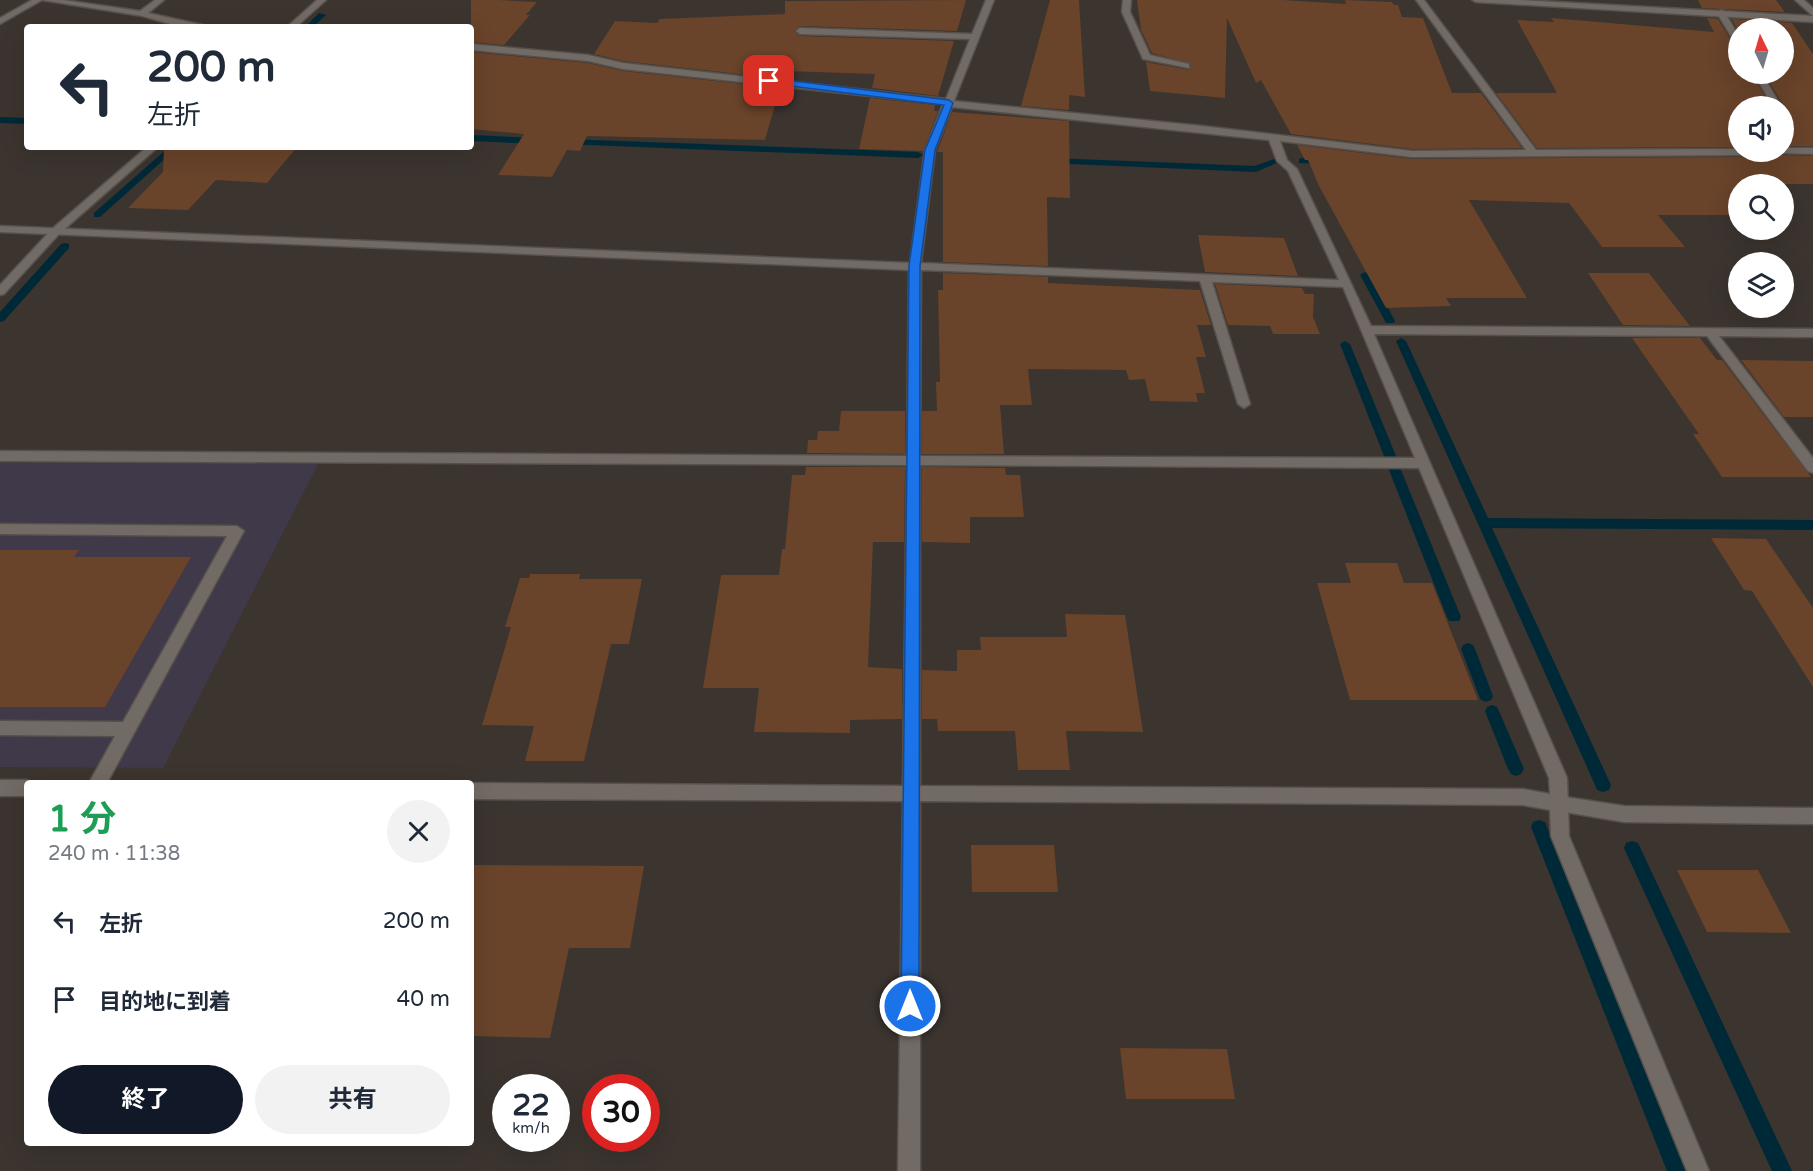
<!DOCTYPE html>
<html lang="ja">
<meta charset="utf-8">
<style>
:root{--surface:#fff;--page:#f2f2f3;--text:#1f2937;--muted:#747a83;--accent:#111827}
body{margin:0;font-family:"Varela Round","Noto Sans JP",sans-serif;background:var(--page);color:var(--text);height:100vh;display:flex;flex-direction:column;font-size:22px;white-space:nowrap}
*{box-sizing:border-box;margin:0}
p{font-size:20px;color:var(--muted)}
.icon{flex:none;width:33px;height:33px;fill:none;stroke:currentColor;stroke-width:2;stroke-linecap:round;stroke-linejoin:round}
.map{position:relative;flex:1;overflow:hidden}
.side{position:absolute;left:24px;top:780px;width:450px;height:366px;display:flex;flex-direction:column;background:var(--surface);border-radius:6px;box-shadow:0 6px 24px #0002}
.side>*{flex:none}
.hud{position:absolute;left:24px;top:24px;width:450px;height:126px;border-radius:6px;box-shadow:0 6px 24px #0002;background:#fff;color:var(--text);overflow:hidden}
.needle{width:39px;rotate:355deg}
.buttons{position:absolute;left:1728px;top:18px;display:grid;gap:12px}
.buttons a{display:grid;place-items:center;width:66px;height:66px;border-radius:50%;background:var(--surface);box-shadow:0 6px 24px #0002;font-size:30px}
.speed{position:absolute;left:492px;top:1074px;display:flex;gap:12px;font-size:30px;font-weight:700;text-align:center}
.speed>*{display:grid;place-content:center;width:78px;height:78px;border-radius:50%;background:var(--surface);box-shadow:0 6px 24px #0002;line-height:1}
.speed small{font-size:15px;font-weight:400}
.speed .limit{border:9px solid #d22;background:#fff;color:#111}
.pin{position:absolute;display:grid;place-items:center;width:51px;height:51px;color:#fff;margin:-26px;border-radius:12px;box-shadow:0 3px 9px #0006}
.me{position:absolute;width:66px;margin:-33px;rotate:0deg;stroke-linejoin:round;filter:drop-shadow(0 0 4px #0008)}
.turn{display:flex;align-items:center;gap:21px;height:126px;padding:0 24px;font-size:27px}
.turn .icon{width:78px;height:78px;stroke-width:2.5}
.turn b{display:block;font-size:42px;line-height:51px}
.round{display:grid;place-items:center;flex:none;width:63px;height:63px;border-radius:32px;background:var(--page)}
.summary{display:flex;align-items:center;justify-content:space-between;height:102px;padding:0 24px}
h1{font-size:36px;font-weight:700;line-height:45px;color:#1e9e55}
.action{display:flex;gap:12px;margin-top:auto;padding:12px 24px}
.action a{flex:1;height:69px;border-radius:36px;background:var(--accent);color:#fff;font-size:24px;font-weight:700;line-height:69px;text-align:center}
.action a+a{background:var(--page);color:var(--text)}
ul{padding:0;list-style:none}
li{display:flex;align-items:center;gap:18px;height:78px;padding:0 24px}
li div{flex:1}
li b{display:block;font-size:22px}
li em{font-style:normal}
.map>svg:first-child{display:block}
.industrial{fill:#40394a}
.lines{fill:none;stroke-linecap:round;stroke-linejoin:round}
.stream{fill:#002937;fill-rule:evenodd}
.building{fill:#69432a}
.service-casing{stroke:#56504c;stroke-width:3}
.minor-casing{stroke:#56504c;stroke-width:3}
.tertiary-casing{stroke:#56504c;stroke-width:3}
.secondary-casing{stroke:#56504c;stroke-width:3}
.service{fill:#726a64;fill-rule:evenodd}
.minor{fill:#726a64;fill-rule:evenodd}
.tertiary{fill:#726a64;fill-rule:evenodd}
.secondary{fill:#726a64;fill-rule:evenodd}
.route{fill:#1a73e8;stroke:#114b97;stroke-width:1.5}
</style>
<div class="map">
<svg width="1813" height="1171" viewBox="0 0 1813 1171">
<rect width="100%" height="100%" fill="#3b342f"/>
<polygon class="industrial" points="0,463 318,464 163,768 0,767"/>
<g class="lines">
<g class="stream">
<polygon points="319,13 326,15 313,27 305,27"/>
<polygon points="0,117 27,118 27,124 0,123"/>
<polygon points="471,135 538,138 542,141 538,144 471,141"/>
<polygon points="566,139 918,152 923,155 918,158 563,144 563,140"/>
<polygon points="169,147 178,147 100,217 94,217 94,213"/>
<polygon points="1051,158 1255,166 1274,159 1279,162 1256,172 1048,163 1048,159"/>
<polygon points="1302,158 1327,158 1332,161 1327,164 1299,163 1299,159"/>
<polygon points="65,243 69,244 69,248 4,321 0,322 0,312 61,244"/>
<polygon points="1365,272 1370,275 1395,321 1394,323 1386,323 1385,321 1360,275"/>
<polygon points="1401,338 1406,341 1488,518 1813,520 1813,530 1492,528 1611,785 1609,790 1603,792 1597,790 1595,785 1396,341"/>
<polygon points="1345,341 1350,344 1396,456 1394,459 1390,460 1384,456 1340,344"/>
<polygon points="1395,466 1401,470 1461,617 1459,621 1449,621 1447,617 1389,470"/>
<polygon points="1468,643 1473,645 1475,649 1493,696 1491,700 1486,702 1481,700 1479,696 1461,649 1463,645"/>
<polygon points="1492,705 1497,707 1499,711 1524,769 1521,774 1516,776 1511,774 1508,769 1485,711 1487,707"/>
<polygon points="1539,820 1545,822 1547,827 1687,1171 1667,1171 1531,827 1533,822"/>
<polygon points="1632,841 1638,843 1792,1171 1772,1171 1624,848 1626,843"/>
</g>
</g>
<g class="building">
<polygon points="471,0 498,0 537,2 526,15 530,15 504,45 471,42"/>
<polygon points="966,0 957,31 800,26 794,31 800,36 954,41 938,96 872,88 875,74 785,71 783,79 623,61 594,54 615,21 657,23 660,19 785,14 785,1"/>
<polygon points="1050,0 1079,0 1085,97 1069,95 1069,110 1021,106"/>
<polygon points="1137,0 1283,0 1346,4 1345,0 1392,2 1394,5 1398,5 1402,17 1423,18 1452,93 1481,93 1522,148 1412,149 1291,134 1261,80 1256,83 1227,18 1225,98 1150,91 1146,62 1189,70 1191,64 1152,53 1141,30"/>
<polygon points="1698,0 1776,0 1785,12 1702,8"/>
<polygon points="1551,18 1714,32 1707,18 1718,19 1733,44 1738,45 1738,74 1752,74 1771,106 1738,106 1738,147 1537,148 1496,93 1557,93 1517,20 1554,22"/>
<polygon points="1732,19 1792,23 1813,54 1813,146 1784,146 1784,106 1764,74 1784,74 1784,28 1738,28 1738,31"/>
<polygon points="471,52 588,63 623,71 780,88 765,140 587,136 580,151 567,150 552,177 498,175 524,134 471,129"/>
<polygon points="870,98 935,105 934,111 938,111 923,151 859,149"/>
<polygon points="952,112 1069,121 1070,198 1047,197 1048,266 943,262 943,152 937,152"/>
<polygon points="1297,145 1412,159 1748,157 1755,152 1777,152 1780,155 1813,156 1813,184 1738,184 1738,215 1658,215 1685,247 1602,247 1569,203 1469,200 1527,298 1446,298 1451,306 1386,308 1319,186 1308,160 1305,160"/>
<polygon points="164,147 297,147 267,183 216,180 188,210 128,208 163,172"/>
<polygon points="1198,235 1284,238 1298,276 1205,272"/>
<polygon points="943,273 1048,277 1048,283 1068,284 1200,290 1211,325 1197,325 1206,357 1196,357 1205,393 1196,393 1198,402 1150,401 1145,379 1129,380 1126,370 1028,369 1032,405 1000,405 1004,454 922,454 922,411 937,411 936,382 940,382 938,290 943,290"/>
<polygon points="1588,273 1649,273 1690,326 1623,325"/>
<polygon points="1215,284 1302,288 1305,294 1314,294 1313,317 1320,334 1273,334 1270,326 1228,325"/>
<polygon points="1632,338 1700,338 1717,360 1722,360 1811,477 1722,477 1693,434 1699,434"/>
<polygon points="1741,360 1813,361 1813,417 1784,417"/>
<polygon points="841,411 905,411 905,454 807,453 808,440 817,440 818,431 839,431"/>
<polygon points="806,467 905,467 904,542 873,542 868,667 902,669 902,719 850,720 850,733 754,732 759,688 703,688 721,575 779,575 782,549 785,549 792,475 805,475"/>
<polygon points="922,467 1005,468 1006,475 1020,475 1024,517 970,517 970,543 922,542"/>
<polygon points="1711,538 1766,539 1813,608 1813,687 1752,591 1744,590"/>
<polygon points="0,550 79,550 74,557 191,557 105,707 0,707"/>
<polygon points="1345,563 1397,563 1404,583 1432,583 1478,700 1350,700 1317,583 1351,583"/>
<polygon points="530,574 580,574 579,579 642,579 629,644 611,644 584,761 525,761 534,726 482,725 511,627 505,627 520,578 529,578"/>
<polygon points="1065,614 1125,615 1143,732 1066,731 1070,770 1018,770 1015,731 938,731 937,719 922,719 922,670 957,671 957,650 981,650 980,637 1067,637"/>
<polygon points="971,845 1054,845 1058,892 972,892"/>
<polygon points="471,865 644,866 630,948 569,948 550,1038 471,1036"/>
<polygon points="1677,870 1758,870 1791,933 1707,932"/>
<polygon points="1120,1048 1227,1049 1235,1099 1126,1099"/>
</g>
<g class="lines">
<g class="service-casing">
<polygon id="service" points="0,524 237,526 244,531 107,783 89,783 115,736 0,735 0,721 123,722 227,536 0,534"/>
</g>
<g class="minor-casing">
<g id="minor">
<polygon points="32,0 63,0 140,11 155,0 164,0 148,13 212,27 181,27 142,16 42,0 0,24 0,18"/>
<path d="M986 0H994L954 101 1202 126 1412 151 1526 150 1416 0H1424L1536 150 1738 149V152H1753L1748 155 1412 157 1280 141 1287 160 1297 169 1371 326 1813 329V337L1719 336 1813 458V473L1808 471 1707 336 1374 334 1567 778 1569 836 1709 1171H1687L1551 836 1550 810 1523 805 920 801V1171H898L903 801 471 799V783L903 786 907 465 0 461V451L907 456 909 270 0 232V226L910 263 925 150 943 104 623 69 588 61 471 50V44L588 55 623 63 946 99 970 39 800 34 796 31 800 28 972 34ZM952 107 1269 140 1277 161 1288 171 1339 280 921 263 935 150ZM921 270 1200 281 1238 404 1244 408 1250 404 1212 282 1343 287 1415 458 920 456ZM920 465 1419 468 1549 778 1550 794 1523 789 920 786Z"/>
<polygon points="1123,0 1131,0 1130,12 1150,55 1189,64 1189,68 1143,59 1122,12"/>
<polygon points="1795,0 1804,0 1813,8 1813,16"/>
<polygon points="1721,10 1724,11 1738,35 1738,43 1735,43 1717,13"/>
<polygon points="1754,74 1762,74 1781,106 1773,106"/>
<polygon points="1784,148 1813,148 1813,154 1780,153 1779,152 1784,152"/>
<polygon points="0,780 27,780 33,783 27,783 27,796 0,796"/>
</g>
</g>
<g class="tertiary-casing">
<g id="tertiary">
<polygon points="317,0 326,0 296,27 287,27"/>
<polygon points="147,147 158,147 60,233 4,294 0,295 0,285 52,229"/>
<polygon points="1559,796 1624,806 1813,808 1813,824 1624,822 1553,810 1550,804 1553,798"/>
</g>
</g>
<g class="secondary-casing">
<polygon id="secondary" points="1472,0 1520,0 1813,16 1813,22 1476,2"/>
</g>
<use href="#service" class="service"/>
<use href="#minor" class="minor"/>
<use href="#tertiary" class="tertiary"/>
<use href="#secondary" class="secondary"/>
</g>
<polygon class="route" points="769,78 949,100 953,103 935,150 920,266 919,1006 916,1012 910,1015 904,1012 901,1006 909,266 925,150 944,105 766,83 766,79"/>
</svg>
<div class="buttons">
<a><svg class="needle" viewBox="-14 -14 28 28"><path d="M0-13l5 13h-10z" fill="#e53935"/><path d="M0 13l5-13h-10z" fill="#747a83"/></svg></a>
<a><svg class="icon" aria-label="sound" viewBox="0 0 24 24"><path d="M4 9h4l5-4v14l-5-4H4zM17 9q2 3 0 6"/></svg></a>
<a><svg class="icon" aria-label="search" viewBox="0 0 24 24"><circle cx="10" cy="10" r="6"/><path d="M15 15l6 6"/></svg></a>
<a><svg class="icon" aria-label="layers" viewBox="0 0 24 24"><path d="M12 4l9 5-9 5-9-5zM3 14l9 5 9-5"/></svg></a>
</div>
<div class="speed"><div>22<small>km/h</small></div><div class="limit">30</div></div>
<div class="pin" style="left:769px;top:81px;background:#d93025"><svg class="icon" aria-label="arrive" viewBox="0 0 24 24"><path d="M6 21V4h12l-3 4 3 4H6"/></svg></div>
<svg class="me" style="left:910px;top:1006px" viewBox="-20 -20 40 40"><circle r="17" fill="#1a73e8" stroke="#fff" stroke-width="3"/><path d="M0-11L8 9 0 5-8 9z" fill="#fff"/></svg>
<div class="hud">
<div class="turn"><svg class="icon" aria-label="left" viewBox="0 0 24 24"><path d="M17 20v-9H6M10 6l-5 5 5 5"/></svg><div><b>200 m</b>左折</div></div>
</div>
<section class="side">
<div class="summary"><div><h1>1 分</h1><p>240 m · 11:38</p></div><a class="round"><svg class="icon" aria-label="close" viewBox="0 0 24 24"><path d="M6 6l12 12M18 6L6 18"/></svg></a></div>
<ul>
<li><svg class="icon" aria-label="left" viewBox="0 0 24 24"><path d="M17 20v-9H6M10 6l-5 5 5 5"/></svg><div><b>左折</b></div><em>200 m</em></li>
<li><svg class="icon" aria-label="arrive" viewBox="0 0 24 24"><path d="M6 21V4h12l-3 4 3 4H6"/></svg><div><b>目的地に到着</b></div><em>40 m</em></li>
</ul>
<div class="action"><a>終了</a><a>共有</a></div>
</section>
</div>
